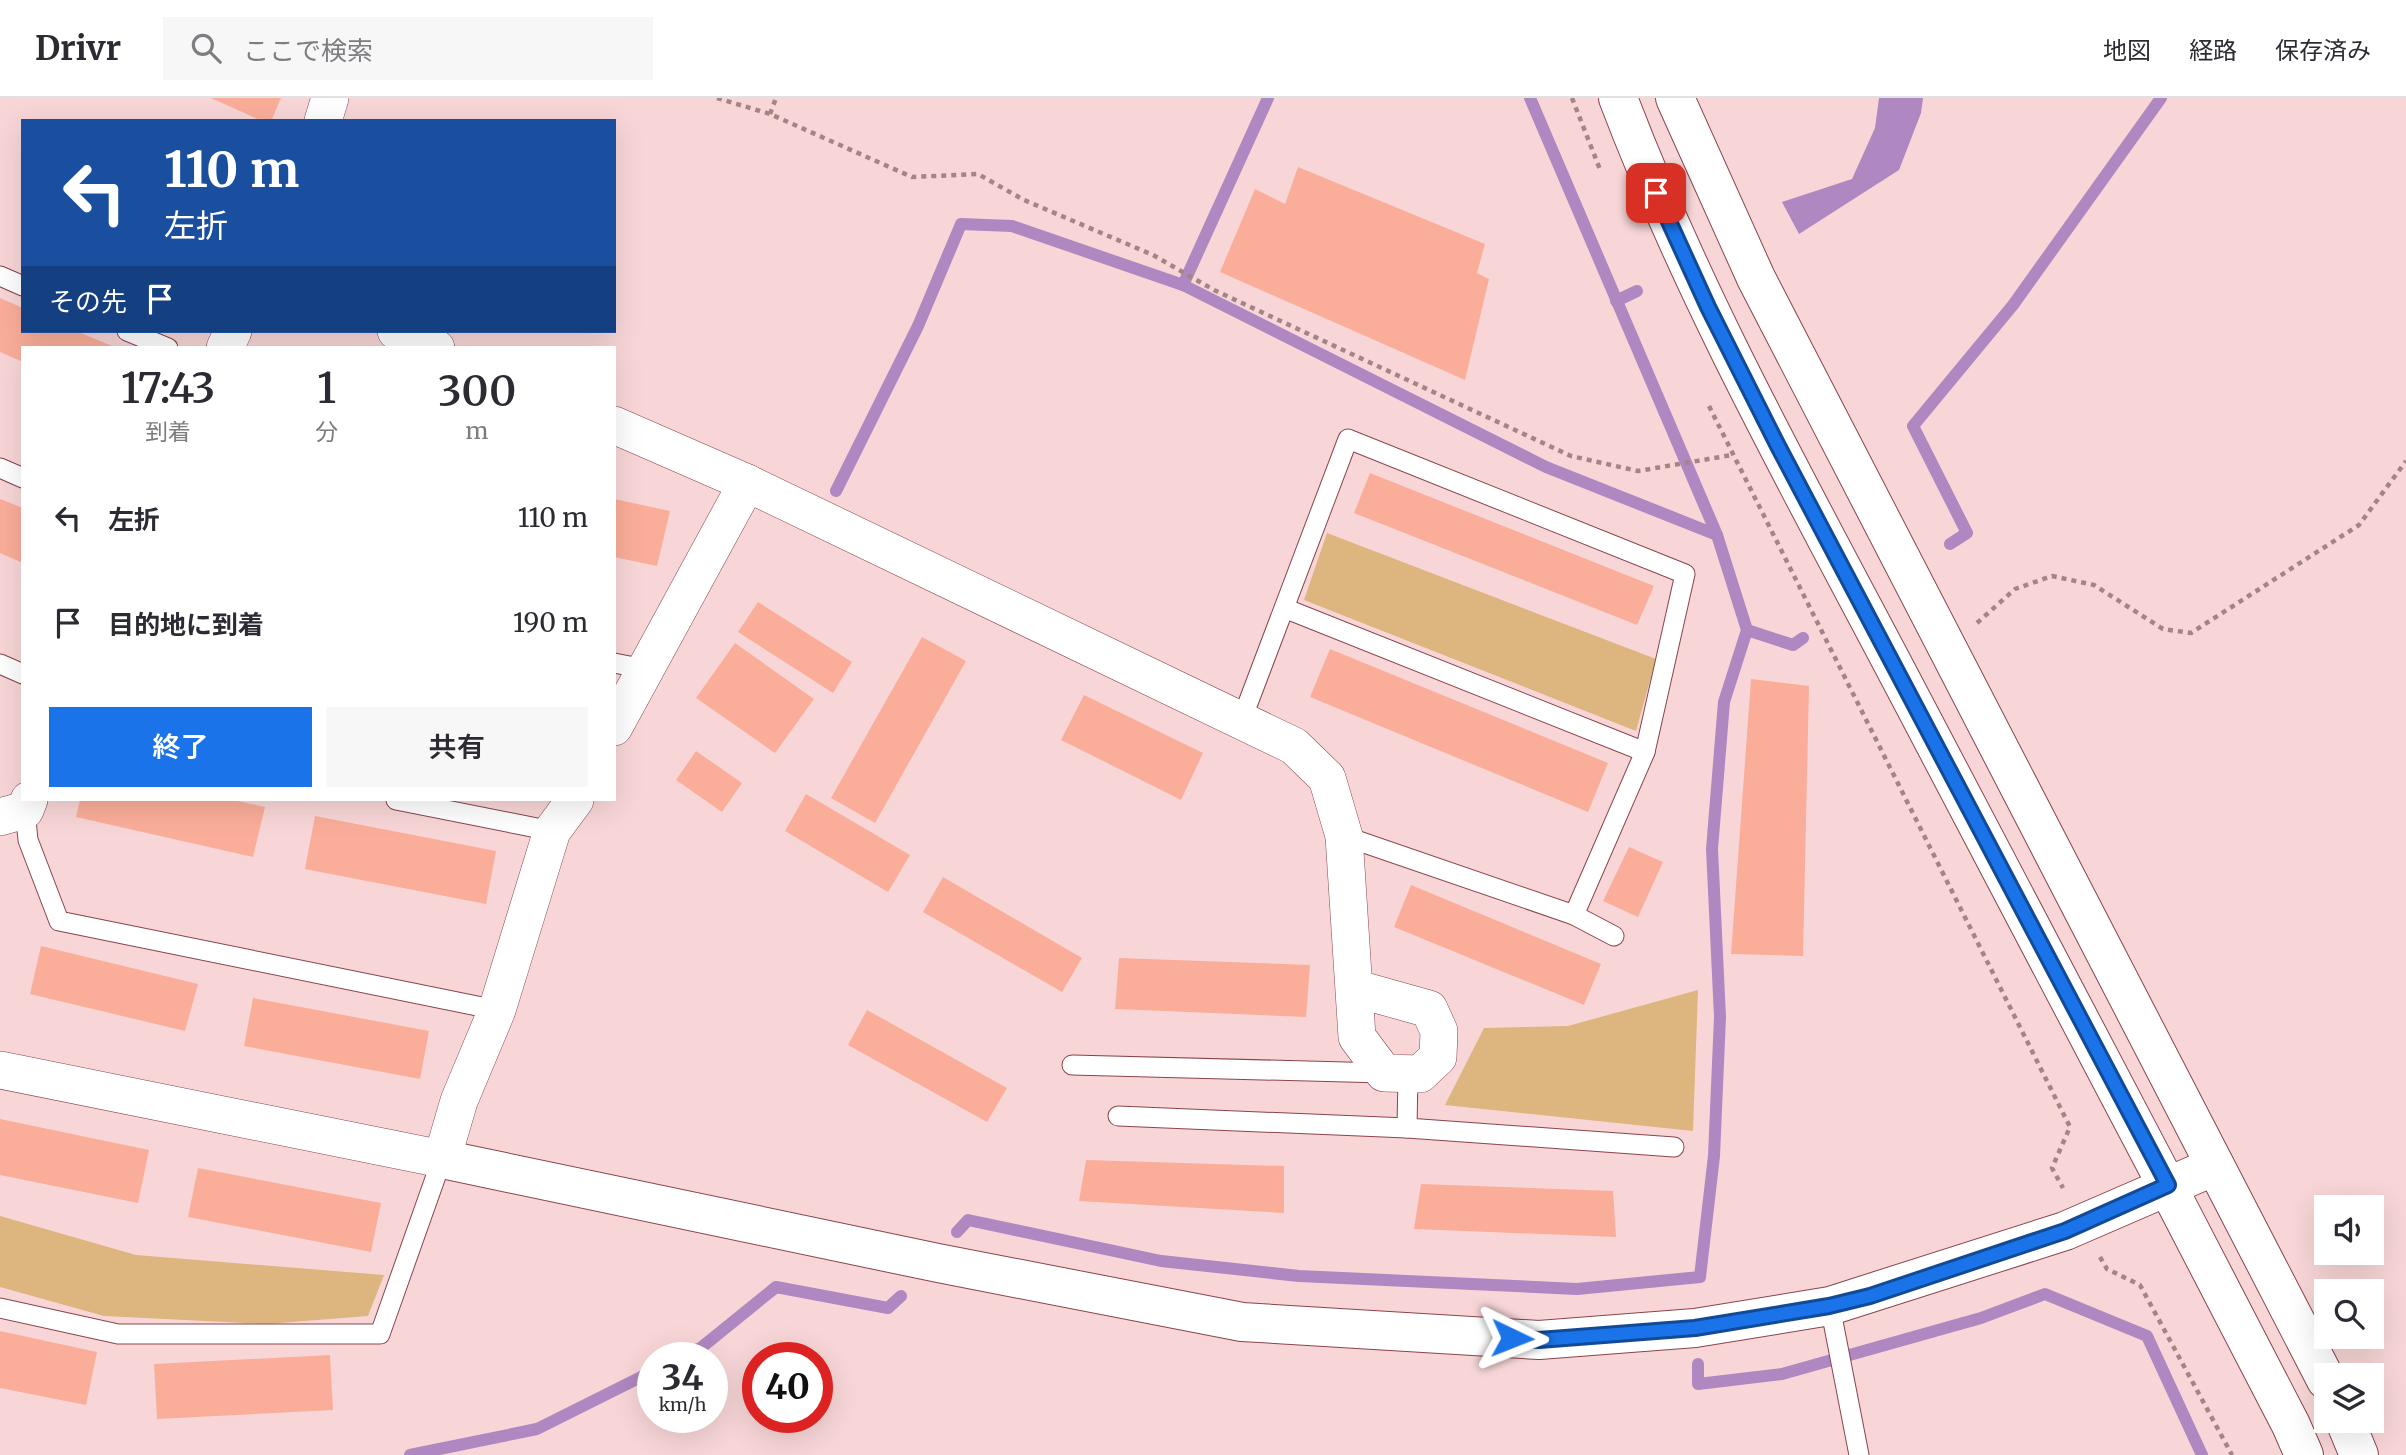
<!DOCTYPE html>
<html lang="ja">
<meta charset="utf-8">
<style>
:root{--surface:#fff;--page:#f7f7f7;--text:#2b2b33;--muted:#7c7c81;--line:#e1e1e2;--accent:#1a73e8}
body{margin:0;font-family:Merriweather,"Noto Sans JP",serif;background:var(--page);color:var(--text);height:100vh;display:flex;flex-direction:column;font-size:26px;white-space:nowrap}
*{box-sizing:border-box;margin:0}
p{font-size:23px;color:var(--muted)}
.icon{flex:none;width:38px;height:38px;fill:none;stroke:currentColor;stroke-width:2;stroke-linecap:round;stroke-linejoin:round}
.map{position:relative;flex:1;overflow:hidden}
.details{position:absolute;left:21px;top:248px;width:595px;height:455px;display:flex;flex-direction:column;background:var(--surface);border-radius:0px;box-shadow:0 7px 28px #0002}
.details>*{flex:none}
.hud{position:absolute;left:21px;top:21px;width:595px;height:214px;border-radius:0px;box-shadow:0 7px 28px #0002;background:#1a4fa0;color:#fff;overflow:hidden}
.buttons{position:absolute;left:2314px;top:1097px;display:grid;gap:14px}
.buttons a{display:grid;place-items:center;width:70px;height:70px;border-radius:0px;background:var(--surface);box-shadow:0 7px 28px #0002;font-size:35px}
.speed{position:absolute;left:637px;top:1244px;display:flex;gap:14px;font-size:35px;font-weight:700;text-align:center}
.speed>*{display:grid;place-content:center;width:91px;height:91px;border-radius:50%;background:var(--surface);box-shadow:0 7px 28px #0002;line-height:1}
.speed small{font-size:18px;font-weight:400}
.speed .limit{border:10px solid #d22;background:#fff;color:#111}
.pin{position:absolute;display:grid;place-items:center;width:60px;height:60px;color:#fff;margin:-30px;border-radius:14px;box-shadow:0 4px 10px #0006}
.me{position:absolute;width:77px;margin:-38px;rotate:92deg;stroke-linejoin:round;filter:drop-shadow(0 0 5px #0008)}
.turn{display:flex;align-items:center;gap:24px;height:147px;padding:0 28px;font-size:32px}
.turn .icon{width:91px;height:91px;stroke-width:2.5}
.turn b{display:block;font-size:49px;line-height:60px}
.then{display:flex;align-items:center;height:66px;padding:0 28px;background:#0003;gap:14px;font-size:26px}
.eta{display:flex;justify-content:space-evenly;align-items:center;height:119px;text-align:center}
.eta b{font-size:42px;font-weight:600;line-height:49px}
.primary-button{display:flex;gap:14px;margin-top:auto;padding:14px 28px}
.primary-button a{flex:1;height:80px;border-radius:0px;background:var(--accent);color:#fff;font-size:28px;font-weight:600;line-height:80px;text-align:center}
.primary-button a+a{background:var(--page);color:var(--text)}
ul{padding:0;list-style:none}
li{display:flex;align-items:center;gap:21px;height:105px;padding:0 28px}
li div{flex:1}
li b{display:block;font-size:26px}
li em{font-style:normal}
header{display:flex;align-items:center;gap:42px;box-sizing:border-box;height:98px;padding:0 35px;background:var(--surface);border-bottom:2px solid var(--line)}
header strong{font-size:33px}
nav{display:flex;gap:38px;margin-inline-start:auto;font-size:24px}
.search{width:490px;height:63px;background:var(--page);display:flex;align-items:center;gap:18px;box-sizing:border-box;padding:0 24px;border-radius:0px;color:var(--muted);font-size:26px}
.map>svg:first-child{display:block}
.green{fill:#ddb57e}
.water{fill:#af87c1}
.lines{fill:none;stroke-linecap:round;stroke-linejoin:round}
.stream{stroke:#af87c1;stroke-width:12}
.building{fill:#faae9a}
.lane-casing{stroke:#8a444b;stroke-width:21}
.street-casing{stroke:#8a444b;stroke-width:38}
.secondary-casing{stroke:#8a444b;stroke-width:40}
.path{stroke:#a58485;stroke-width:4.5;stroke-dasharray:5 5;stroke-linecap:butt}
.lane{stroke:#fff;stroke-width:19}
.street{stroke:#fff;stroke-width:37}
.secondary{stroke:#fff;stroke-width:38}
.route-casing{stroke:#114b97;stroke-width:18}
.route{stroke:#1a73e8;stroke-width:12}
</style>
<header>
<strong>Drivr</strong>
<div class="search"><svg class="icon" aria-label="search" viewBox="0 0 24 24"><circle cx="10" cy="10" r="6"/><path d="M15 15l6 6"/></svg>ここで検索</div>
<nav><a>地図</a><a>経路</a><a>保存済み</a></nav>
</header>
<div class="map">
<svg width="2406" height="1357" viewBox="0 0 2406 1357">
<rect width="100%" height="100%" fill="#f8d6d7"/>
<g class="green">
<polygon points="1327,435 1656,561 1636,633 1304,502"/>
<polygon points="1698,892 1693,1033 1445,1007 1484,930 1568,928"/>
<polygon points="0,1118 136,1157 384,1177 368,1218 266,1226 104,1218 0,1189"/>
</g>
<polygon class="water" points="1879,0 1923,0 1921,15 1899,72 1799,136 1782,104 1852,81 1875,30"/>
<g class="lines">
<g class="stream">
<polyline points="1183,187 1268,0"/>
<polyline points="1616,203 1637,193"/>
<polyline points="836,393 918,228 961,126 1012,128 1183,187 1546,369 1717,437"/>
<polyline points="1950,446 1967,435 1913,328 2013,207 2161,0"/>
<polyline points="1747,532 1793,547 1803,540"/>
<polyline points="957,1134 968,1122 1161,1163 1299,1178 1577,1191 1700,1179 1714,1058 1720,919 1712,751 1724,604 1747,532 1717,437 1530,0"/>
<polyline points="680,1260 702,1249 776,1189 888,1210 901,1198"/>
<polyline points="1698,1266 1698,1286 1782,1276 1981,1220 2045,1196 2147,1238 2202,1357"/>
<polyline points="410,1357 537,1331 653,1273"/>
</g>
</g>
<g class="building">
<polygon points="211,0 281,0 271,23 262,23"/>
<polygon points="1298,69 1485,146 1477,175 1489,181 1465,282 1220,174 1255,91 1285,106"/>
<polygon points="0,200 23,210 23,233 76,233 117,250 23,250 23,264 0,254"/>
<polygon points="1370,375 1654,488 1637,527 1354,415"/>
<polygon points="0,401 23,410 23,465 0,455"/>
<polygon points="614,401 670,413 657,468 614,459"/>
<polygon points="758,504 852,564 833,595 738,534"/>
<polygon points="922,539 966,563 875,725 831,700"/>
<polygon points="735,545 814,601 775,655 696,600"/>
<polygon points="1330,551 1608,665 1588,714 1310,599"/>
<polygon points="1751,581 1809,588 1803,858 1731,856"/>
<polygon points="1084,597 1203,655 1181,702 1061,642"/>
<polygon points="696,653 742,685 722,714 676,682"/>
<polygon points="806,696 910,757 888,794 785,733"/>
<polygon points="80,702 233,702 265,709 253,759 76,719"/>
<polygon points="315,718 496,753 486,806 305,771"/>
<polygon points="1629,749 1663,764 1638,819 1603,803"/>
<polygon points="943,779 1082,860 1062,894 923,814"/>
<polygon points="1411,787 1601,866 1584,907 1394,829"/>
<polygon points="41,848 198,886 185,933 30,896"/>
<polygon points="1119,860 1310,867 1306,919 1115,911"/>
<polygon points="253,900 429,933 420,981 244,948"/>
<polygon points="867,912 1007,990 987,1024 848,947"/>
<polygon points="0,1021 149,1052 138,1105 0,1077"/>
<polygon points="1086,1062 1284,1068 1284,1115 1079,1103"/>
<polygon points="198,1070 381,1105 371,1154 188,1119"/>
<polygon points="1421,1086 1613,1093 1616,1139 1414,1131"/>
<polygon points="0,1233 97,1254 86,1307 0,1290"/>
<polygon points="330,1257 333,1312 157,1321 154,1266"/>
</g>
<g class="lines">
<g class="lane-casing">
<g id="lane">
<polyline points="0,178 23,188"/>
<polyline points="127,233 168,250"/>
<polyline points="0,370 23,380"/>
<polyline points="614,565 645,571"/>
<polyline points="0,566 23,576"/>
<polyline points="1242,621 1348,341 1685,476 1645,654 1284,510"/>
<polyline points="396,702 552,733"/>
<polyline points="25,712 28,742 59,823 497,912"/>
<polyline points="1344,738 1574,817 1614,838"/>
<polyline points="1574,817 1645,654"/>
<polyline points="1072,967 1384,975"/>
<polyline points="1118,1018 1407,1030 1674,1049"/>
<polyline points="1407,1030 1408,976"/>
<polyline points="1830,1208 1859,1357"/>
<polyline points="0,1210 118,1236 380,1236 442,1061"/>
</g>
</g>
<g class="street-casing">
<g id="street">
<polyline points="323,23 330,0"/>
<polyline points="396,233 436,250"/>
<polyline points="225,250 233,233"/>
<polyline points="614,327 747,385 1294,648 1327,680 1344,738 1357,939 1384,975 1420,976 1438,959 1439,933 1429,911 1354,890"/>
<polyline points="614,629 747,385"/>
<polyline points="0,719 25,712 29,702"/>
<polyline points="0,972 442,1061 459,1003 497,912 552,733 575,702"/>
</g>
</g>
<g class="secondary-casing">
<g id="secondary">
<path d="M1618 0C1696 205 1804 397 1906 591 2036 836 2164 1081 2291 1327L2304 1357"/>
<polyline points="1675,0 1756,180 2326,1282"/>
<polyline points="442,1061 938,1165 1242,1224 1539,1242 1695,1230 1830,1208 2065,1133 2215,1068"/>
<polyline points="2345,1323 2359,1357"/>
</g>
</g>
<g class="path">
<polyline points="717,0 770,16 912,79 978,76 1024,102 1153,157 1214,192 1571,358 1638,373 1732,357"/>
<polyline points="1572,0 1601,74"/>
<polyline points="770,16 776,0"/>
<polyline points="1709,308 2070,1029 2052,1070 2063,1090"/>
<polyline points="1977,525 2015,491 2052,478 2094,487 2163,531 2191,535 2359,427 2406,363"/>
<polyline points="2100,1159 2107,1171 2140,1187 2232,1357"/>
</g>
<use href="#lane" class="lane"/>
<use href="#street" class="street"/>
<use href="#secondary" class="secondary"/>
</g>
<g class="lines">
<g class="route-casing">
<polyline id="route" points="1512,1240 1539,1242 1695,1230 1829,1208 1870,1198 2065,1133 2168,1087 1778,348 1708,209 1656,95"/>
</g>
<use href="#route" class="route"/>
</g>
</svg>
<div class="buttons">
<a><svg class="icon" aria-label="sound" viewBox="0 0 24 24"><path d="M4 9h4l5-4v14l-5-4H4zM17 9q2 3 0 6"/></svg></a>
<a><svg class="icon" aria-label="search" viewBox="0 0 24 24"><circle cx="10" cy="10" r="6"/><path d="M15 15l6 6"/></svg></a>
<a><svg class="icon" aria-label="layers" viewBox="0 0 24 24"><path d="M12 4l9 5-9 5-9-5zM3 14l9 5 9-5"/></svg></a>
</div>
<div class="speed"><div>34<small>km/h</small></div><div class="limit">40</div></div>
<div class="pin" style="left:1656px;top:95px;background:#d93025"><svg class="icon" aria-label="arrive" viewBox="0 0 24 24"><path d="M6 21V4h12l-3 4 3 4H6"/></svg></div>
<svg class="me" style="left:1512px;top:1240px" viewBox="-20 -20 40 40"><path d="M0-17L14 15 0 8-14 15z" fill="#1a73e8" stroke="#fff" stroke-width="4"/></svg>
<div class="hud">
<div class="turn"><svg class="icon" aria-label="left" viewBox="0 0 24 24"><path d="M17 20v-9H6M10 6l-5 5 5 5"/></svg><div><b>110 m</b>左折</div></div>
<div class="then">その先<svg class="icon" aria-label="arrive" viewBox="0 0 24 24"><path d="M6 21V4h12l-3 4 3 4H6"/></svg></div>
</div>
<section class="details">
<div class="eta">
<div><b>17:43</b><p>到着</p></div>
<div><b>1</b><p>分</p></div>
<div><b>300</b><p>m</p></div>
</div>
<ul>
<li><svg class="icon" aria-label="left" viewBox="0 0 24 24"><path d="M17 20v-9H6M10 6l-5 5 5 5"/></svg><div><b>左折</b></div><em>110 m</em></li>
<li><svg class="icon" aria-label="arrive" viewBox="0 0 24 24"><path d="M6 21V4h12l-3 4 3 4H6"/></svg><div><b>目的地に到着</b></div><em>190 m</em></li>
</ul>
<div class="primary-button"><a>終了</a><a>共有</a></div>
</section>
</div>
